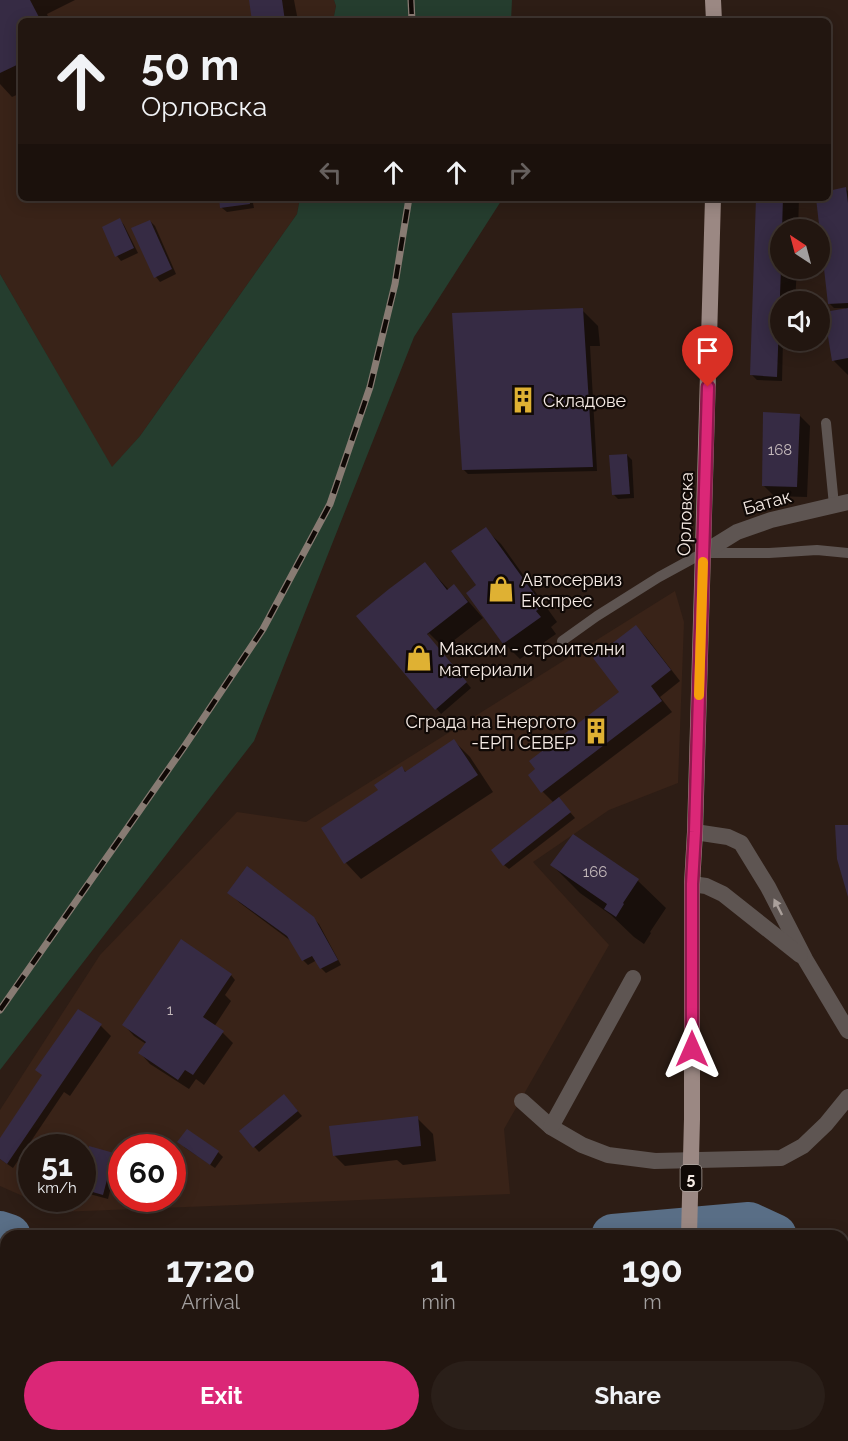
<!DOCTYPE html>
<meta charset="utf-8">
<style>
:root{--surface:#221610;--page:#2a1f19;--text:#f1f3f6;--muted:#a29f9f;--line:#3f3530;--accent:#db2777}
body{margin:0;font-family:Raleway,sans-serif;background:var(--page);color:var(--text);height:100vh;display:flex;flex-direction:column;font-size:22px;white-space:nowrap}
*{box-sizing:border-box;margin:0}
p{font-size:20px;color:var(--muted)}
.icon{flex:none;width:33px;height:33px;fill:none;stroke:currentColor;stroke-width:2;stroke-linecap:round;stroke-linejoin:round}
.map{position:relative;flex:1;overflow:hidden}
.drawer{position:absolute;left:0px;top:1230px;width:849px;height:212px;display:flex;flex-direction:column;background:var(--surface);border-radius:18px 18px 0 0;box-shadow:0 3px 15px #0003,0 0 0 2px var(--line)}
.drawer>*{flex:none}
.guide{position:absolute;left:18px;top:18px;width:813px;height:183px;border-radius:9px;box-shadow:0 3px 15px #0003,0 0 0 2px var(--line);background:#221610;color:var(--text);overflow:hidden}
.needle{width:39px;rotate:324deg}
.controls{position:absolute;left:770px;top:219px;display:grid;gap:12px}
.controls a{display:grid;place-items:center;width:60px;height:60px;border-radius:50%;background:var(--surface);box-shadow:0 3px 15px #0003,0 0 0 2px var(--line);font-size:30px}
.speed{position:absolute;left:18px;top:1134px;display:flex;gap:12px;font-size:30px;font-weight:700;text-align:center}
.speed>*{display:grid;place-content:center;width:78px;height:78px;border-radius:50%;background:var(--surface);box-shadow:0 3px 15px #0003,0 0 0 2px var(--line);line-height:1}
.speed small{font-size:15px;font-weight:400}
.speed .limit{border:9px solid #d22;background:#fff;color:#111}
.pin{position:absolute;display:grid;place-items:center;width:51px;height:51px;color:#fff;margin:-62px -26px;border-radius:50% 50% 50% 0;rotate:-45deg;box-shadow:0 0 6px #0007}
.pin .icon{rotate:45deg}
.me{position:absolute;width:66px;margin:-33px;rotate:0deg;stroke-linejoin:round;filter:drop-shadow(0 0 4px #0008)}
.turn{display:flex;align-items:center;gap:21px;height:126px;padding:0 24px;font-size:27px}
.turn .icon{width:78px;height:78px;stroke-width:2.5}
.turn b{display:block;font-size:42px;line-height:51px}
.lanes{display:flex;align-items:center;height:57px;padding:0 24px;background:#0003;justify-content:center;gap:30px;direction:ltr}
.lanes .off{opacity:.35}
.eta{display:flex;justify-content:space-evenly;align-items:center;height:102px;text-align:center}
.eta b{font-size:36px;font-weight:700;line-height:42px}
.cta{display:flex;gap:12px;margin-top:auto;padding:12px 24px}
.cta a{flex:1;height:69px;border-radius:36px;background:var(--accent);color:#fff;font-size:24px;font-weight:700;line-height:69px;text-align:center}
.cta a+a{background:var(--page);color:var(--text)}
.map>svg:first-child{display:block}
.built{fill:#392318;fill-rule:evenodd}
.green{fill:#253d2e}
.shadow{fill:#0007}
.lines{fill:none;stroke-linecap:round;stroke-linejoin:round}
.river{stroke:#596e86;stroke-width:44}
.building{fill:#362b44}
.service{stroke:#5e5552;stroke-width:10}
.minor{stroke:#5e5552;stroke-width:16}
.tertiary{stroke:#5e5552;stroke-width:16}
.primary{stroke:#9b8883;stroke-width:16}
.rail-casing{stroke:#887b73;stroke-width:7}
.rail{stroke:#100906;stroke-width:4.5;stroke-dasharray:14;stroke-linecap:butt}
.oneway{fill:#aaa09b}
.route-casing{stroke:#8e194d;stroke-width:15}
.route{stroke:#db2777;stroke-width:10}
.slow{stroke:#f59e0b;stroke-width:10}
.labels{text-anchor:middle;dominant-baseline:central;stroke-width:4.5;stroke-linejoin:round;paint-order:stroke}
.number-label{font-size:15px;fill:#c5babc}
.shield{fill:#100906;stroke:#b0a6a1;stroke-width:1.5}
.shield-label{font-size:16px;font-weight:bold;fill:#f5eae4}
.poi-label{font-size:18px;fill:#f5eae4;stroke:#100906;text-anchor:start}
.street-label{font-size:18px;fill:#f5eae4;stroke:#100906}
</style>
<div class="map">
<svg width="848" height="1441" viewBox="0 0 848 1441">
<rect width="100%" height="100%" fill="#2d1d15"/>
<g class="built">
<polygon points="0,0 334,0 336,6 333,21 21,21 21,198 300,198 297,214 140,436 112,468 0,274"/>
<path d="M675 591 684 622 678 783 609 810 533 862 609 945 504 1129 510 1194 59 1212 0 1186V1110L100 955 237 812 306 822ZM32 1148H82V1198H32ZM122 1148H172V1198H122Z"/>
</g>
<g class="green">
<polygon points="334,0 512,0 511,21 333,21 336,6"/>
<polygon points="300,198 503,198 414,337 254,741 0,1070 0,274 112,467 140,436 297,214"/>
</g>
<g class="shadow">
<polygon points="0,0 75,0 47,14 50,21 21,21 21,93 12,97 0,84"/>
<polygon points="250,0 294,0 298,21 254,21"/>
<polygon points="845,188 848,191 848,375 834,361 846,310 845,308 834,308 829,303 817,198 828,198 828,192"/>
<polygon points="220,198 252,198 254,208 227,212 222,208"/>
<polygon points="758,198 799,198 798,230 780,230 780,268 797,268 795,302 780,302 780,340 783,340 782,381 757,380 752,375"/>
<polygon points="120,220 124,225 138,253 121,261 117,256"/>
<polygon points="150,221 155,226 176,274 160,282 156,277"/>
<polygon points="582,310 598,326 600,346 590,346 597,471 468,474 463,469"/>
<polygon points="799,415 810,426 807,497 774,496 763,485"/>
<polygon points="627,455 632,460 634,498 618,499 613,494"/>
<polygon points="485,529 501,544 557,622 551,627 556,634 520,659 504,643 468,593 478,586"/>
<polygon points="425,564 449,590 454,586 469,602 483,618 444,648 429,633 427,635 471,688 441,714 358,616"/>
<polygon points="636,627 646,637 680,681 660,697 672,712 558,798 575,818 509,869 504,865 554,803 543,792 530,775 622,692"/>
<polygon points="454,741 470,757 493,792 361,879 346,863 323,829 380,791 402,768 407,773"/>
<polygon points="573,836 638,881 666,908 650,932 651,933 644,944 634,937 611,915 580,893 552,865"/>
<polygon points="229,892 313,918 319,924 341,965 326,973 321,968 317,960 308,965 303,960 291,941 240,903"/>
<polygon points="231,975 235,980 225,995 231,1001 214,1027 223,1033 233,1043 204,1085 196,1079 189,1089 150,1064 140,1053 146,1044 134,1036 124,1025"/>
<polygon points="78,1011 101,1026 111,1036 70,1096 64,1092 13,1168 0,1159 0,1141 43,1076"/>
<polygon points="289,1101 302,1116 259,1152 241,1132"/>
<polygon points="417,1118 433,1134 436,1161 403,1165 397,1160 345,1166 334,1155"/>
<polygon points="184,1147 218,1152 223,1157 215,1168"/>
<polygon points="113,1154 118,1159 108,1199 82,1192 82,1161"/>
<polygon points="11,1436 69,1436 69,1441 10,1441"/>
<polygon points="71,1436 187,1436 193,1441 89,1441"/>
<polygon points="497,1436 512,1436 511,1438 506,1440"/>
<polygon points="573,1436 616,1436 613,1441 570,1441"/>
<rect x="785" y="1436" width="42" height="5"/>
</g>
<g class="lines">
<g class="river">
<polyline points="0,1233 9,1236"/>
<polyline points="613,1236 749,1224 775,1236"/>
<polyline points="843,1267 848,1270"/>
</g>
</g>
<g class="building">
<polygon points="0,0 30,0 41,21 21,21 21,63 0,73"/>
<polygon points="249,0 282,0 285,21 252,21"/>
<polygon points="846,187 848,203 848,303 828,304 816,198 828,198 828,191"/>
<polygon points="219,198 249,198 250,204 220,208"/>
<polygon points="756,198 783,198 782,230 780,230 781,268 777,377 750,375"/>
<polygon points="120,218 134,248 115,257 102,227"/>
<polygon points="150,220 172,269 154,278 131,228"/>
<polygon points="583,308 593,467 462,470 452,313"/>
<polygon points="848,308 848,358 832,361 824,312"/>
<polygon points="763,412 800,414 797,487 762,486"/>
<polygon points="627,454 630,494 612,495 609,455"/>
<polygon points="486,527 543,606 536,611 541,617 503,644 466,593 476,585 451,551"/>
<polygon points="425,562 447,590 454,584 468,602 427,634 467,682 435,710 356,616 389,589"/>
<polygon points="636,625 671,670 651,686 662,701 541,793 528,775 535,769 529,761 619,692 593,658"/>
<polygon points="454,739 478,775 344,864 321,828 378,790 374,785 402,766 405,772"/>
<polygon points="559,797 571,812 503,866 491,850"/>
<polygon points="835,825 848,825 848,897 837,859"/>
<polygon points="573,834 639,879 623,903 624,904 616,917 604,909 607,904 550,865"/>
<polygon points="247,866 314,917 338,960 320,969 312,956 302,961 287,936 227,893"/>
<polygon points="181,939 232,974 203,1017 224,1031 193,1075 185,1070 178,1080 138,1053 146,1042 122,1025"/>
<polygon points="78,1009 102,1024 7,1164 0,1159 0,1138 42,1075 35,1070"/>
<polygon points="284,1094 298,1111 253,1148 239,1131"/>
<polygon points="418,1116 421,1146 333,1156 329,1126"/>
<polygon points="187,1129 219,1151 210,1165 177,1142"/>
<polygon points="89,1146 114,1153 103,1195 82,1189 82,1159 85,1160"/>
<polygon points="10,1436 65,1436 65,1441 8,1441"/>
<polygon points="93,1436 186,1436 186,1441 109,1441"/>
<polygon points="571,1436 609,1436 606,1441 568,1441"/>
<polygon points="783,1436 812,1436 811,1441 784,1441"/>
</g>
<g class="lines">
<g class="service">
<polyline points="826,423 834,505"/>
<polyline points="562,641 597,616 659,577 703,553 769,553 817,550 848,553"/>
<polyline points="565,1436 570,1438"/>
<polyline points="542,1441 547,1436"/>
<polyline points="632,1441 635,1436"/>
</g>
<g class="minor">
<polyline points="703,553 737,532 771,520 848,502"/>
<polyline points="522,1101 551,1127 582,1145 608,1155 655,1161 781,1158 803,1146 826,1124 848,1097"/>
<polyline points="551,1127 633,978"/>
</g>
<g class="tertiary">
<polyline points="695,832 728,837 741,843 768,887 805,959 848,1031"/>
<polyline points="692,884 706,886 723,894 800,955"/>
<polyline points="0,1314 6,1316"/>
<polyline points="398,1436 416,1441"/>
</g>
<g class="primary">
<polyline points="713,0 714,21"/>
<polyline points="689,1236 692,1119 692,884 695,832 713,198"/>
<polyline points="681,1441 681,1436"/>
</g>
<g class="rail-casing">
<g id="rail">
<polyline points="411,0 412,21"/>
<polyline points="0,1010 184,747 263,629 330,504 370,387 395,284 409,198"/>
</g>
</g>
<use href="#rail" class="rail"/>
</g>
<defs><path id="oneway-solid" d="M-6-.8H1V-3.2L6.5 0L1 3.2V.8H-6Z" transform="scale(1.5)"/></defs>
<use class="oneway" href="#oneway-solid" transform="translate(778 907) rotate(-117)"/>
<g class="lines">
<g class="route-casing">
<polyline id="route" points="692,1049 692,884 695,832 708,387"/>
</g>
<use href="#route" class="route"/>
<polyline class="slow" points="699,695 703,562"/>
</g>
<defs>
<g id="building-bare" transform="scale(2.07)"><path d="M-4-6H4V6H1V3H-1V6H-4ZM-2.5-4.3h1.7v1.8h-1.7ZM.8-4.3h1.7v1.8H.8ZM-2.5-1h1.7V.8h-1.7ZM.8-1h1.7V.8H.8Z" fill="#dfb133" stroke="#100906" stroke-width="2.5" paint-order="stroke"/></g>
<g id="shop-bare" transform="scale(2.07)"><path d="M-5-2.5h2.3a2.7 3.5 0 0 1 5.4 0H5L5.5 6h-11ZM-1.5-2.5h3a1.5 2.3 0 0 0-3 0Z" fill="#dfb133" stroke="#100906" stroke-width="2.5" paint-order="stroke"/></g>
</defs>
<g fill-rule="evenodd">
<use href="#building-bare" x="523" y="400"/>
<use href="#shop-bare" x="501" y="589"/>
<use href="#shop-bare" x="419" y="658"/>
<use href="#building-bare" x="596" y="731"/>
</g>
<g class="labels">
<g class="number-label">
<text x="780" y="450">168</text>
<text x="595" y="872">166</text>
<text x="170" y="1010">1</text>
</g>
<rect class="shield" x="680.5" y="1165" width="21" height="26" rx="4.5"/>
<g class="shield-label">
<text x="691" y="1178">5</text>
</g>
<g class="poi-label">
<text x="543" y="400">Складове</text>
<text x="521" y="579">Автосервиз<tspan x="521" dy="21">Експрес</tspan></text>
<text x="439" y="648">Максим - строителни<tspan x="439" dy="21">материали</tspan></text>
<text x="576" y="721" text-anchor="end">Сграда на Енергото<tspan x="576" dy="21">-ЕРП СЕВЕР</tspan></text>
</g>
<g class="street-label">
<text transform="translate(767 502) rotate(-16)">Батак</text>
<text transform="translate(685 514) rotate(-88)">Орловска</text>
</g>
</g>
</svg>
<div class="controls">
<a><svg class="needle" viewBox="-14 -14 28 28"><path d="M0-13l5 13h-10z" fill="#e53935"/><path d="M0 13l5-13h-10z" fill="#a29f9f"/></svg></a>
<a><svg class="icon" aria-label="sound" viewBox="0 0 24 24"><path d="M4 9h4l5-4v14l-5-4H4zM17 9q2 3 0 6"/></svg></a>
</div>
<div class="speed"><div>51<small>km/h</small></div><div class="limit">60</div></div>
<div class="pin" style="left:708px;top:387px;background:#d93025"><svg class="icon" aria-label="arrive" viewBox="0 0 24 24"><path d="M6 21V4h12l-3 4 3 4H6"/></svg></div>
<svg class="me" style="left:692px;top:1049px" viewBox="-20 -20 40 40"><path d="M0-17L14 15 0 8-14 15z" fill="#db2777" stroke="#fff" stroke-width="4"/></svg>
<div class="guide">
<div class="turn"><svg class="icon" aria-label="ahead" viewBox="0 0 24 24"><path d="M12 20V5M6 11l6-6 6 6"/></svg><div><b>50 m</b>Орловска</div></div>
<div class="lanes"><svg class="icon off" aria-label="left" viewBox="0 0 24 24"><path d="M17 20v-9H6M10 6l-5 5 5 5"/></svg><svg class="icon" aria-label="ahead" viewBox="0 0 24 24"><path d="M12 20V5M6 11l6-6 6 6"/></svg><svg class="icon" aria-label="ahead" viewBox="0 0 24 24"><path d="M12 20V5M6 11l6-6 6 6"/></svg><svg class="icon off" aria-label="right" viewBox="0 0 24 24"><path d="M7 20v-9h11M14 6l5 5-5 5"/></svg></div>
</div>
<section class="drawer">
<div class="eta">
<div><b>17:20</b><p>Arrival</p></div>
<div><b>1</b><p>min</p></div>
<div><b>190</b><p>m</p></div>
</div>
<div class="cta"><a>Exit</a><a>Share</a></div>
</section>
</div>
